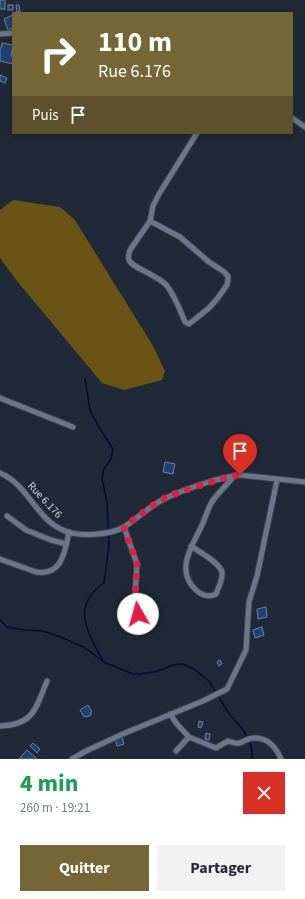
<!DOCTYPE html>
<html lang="fr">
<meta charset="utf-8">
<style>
:root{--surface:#fff;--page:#f2f2f3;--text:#1f2937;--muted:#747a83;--accent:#746635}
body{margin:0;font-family:"Source Sans 3",sans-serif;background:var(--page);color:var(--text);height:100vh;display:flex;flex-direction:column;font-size:15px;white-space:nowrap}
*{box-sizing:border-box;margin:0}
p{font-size:13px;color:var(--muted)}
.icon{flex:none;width:22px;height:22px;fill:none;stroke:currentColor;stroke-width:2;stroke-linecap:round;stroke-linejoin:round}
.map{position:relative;height:759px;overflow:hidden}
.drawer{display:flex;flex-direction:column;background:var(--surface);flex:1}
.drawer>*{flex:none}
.banner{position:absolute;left:12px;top:12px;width:281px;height:122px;border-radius:0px;box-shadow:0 2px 6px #0003;background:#746635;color:#fff;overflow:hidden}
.pin{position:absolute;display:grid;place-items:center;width:34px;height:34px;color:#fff;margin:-41px -17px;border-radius:50% 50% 50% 0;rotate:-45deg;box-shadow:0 0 4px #0007}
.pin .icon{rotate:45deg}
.me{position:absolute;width:44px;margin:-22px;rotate:353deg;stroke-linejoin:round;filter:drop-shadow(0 0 3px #0008)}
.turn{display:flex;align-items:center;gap:14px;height:84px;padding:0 20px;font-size:18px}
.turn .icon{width:52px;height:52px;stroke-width:2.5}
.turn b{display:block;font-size:28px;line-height:34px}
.then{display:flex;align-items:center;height:38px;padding:0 20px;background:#0003;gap:8px;font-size:15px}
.round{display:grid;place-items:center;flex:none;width:42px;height:42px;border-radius:0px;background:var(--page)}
.overview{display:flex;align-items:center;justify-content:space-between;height:68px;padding:0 20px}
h1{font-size:24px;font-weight:700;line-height:30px;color:#1e9e55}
.action{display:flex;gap:8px;margin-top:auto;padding:8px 20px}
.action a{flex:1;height:46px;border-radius:0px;background:var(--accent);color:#fff;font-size:16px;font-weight:700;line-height:46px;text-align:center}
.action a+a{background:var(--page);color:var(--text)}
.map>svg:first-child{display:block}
.forest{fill:#6a5415}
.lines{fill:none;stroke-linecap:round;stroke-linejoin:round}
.stream{stroke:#000d34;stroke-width:1.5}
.building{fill:#1c427a;stroke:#758091}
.street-casing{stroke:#3c4450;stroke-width:7}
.street{stroke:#6b7788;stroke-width:5}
.route{stroke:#e11d48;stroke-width:7;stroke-dasharray:0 12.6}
.labels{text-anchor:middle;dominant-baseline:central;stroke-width:4;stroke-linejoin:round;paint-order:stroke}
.street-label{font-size:11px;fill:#cfd5df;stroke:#1f2937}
</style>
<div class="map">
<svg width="305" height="759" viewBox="0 0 305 759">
<rect width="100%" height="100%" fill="#1f2937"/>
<polygon class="forest" points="13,200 60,207 75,220 153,346 165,371 162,380 124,390 102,383 17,281 0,258 0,210"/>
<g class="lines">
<g class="stream">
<path d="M85 379 90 410 97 424 113 449 111 459 104 469 102 479 107 502 109 545 104 583C70 606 88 633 103 661"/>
<polyline points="0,620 7,627 25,630 43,631 61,637 85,648 104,662 133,674 141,674 158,671 173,665 183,664 194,669 209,681 228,712 244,731 247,737"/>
<polyline points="249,741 252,749 252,759"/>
</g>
</g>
<g class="building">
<rect x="0" y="0" width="5" height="9"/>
<rect x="8" y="5" width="5" height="5"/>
<polygon points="16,5 19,5 20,12 17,12"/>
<polygon points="13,15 13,28 8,30 4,19"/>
<polygon points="2,43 13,45 11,56 13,57 13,64 0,61 0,48 1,48"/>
<polygon points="0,75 7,78 5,83 0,81"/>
<polygon points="165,462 175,464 173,474 163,472"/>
<polygon points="266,607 267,617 258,619 257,609"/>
<polygon points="262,627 264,635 255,638 253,630"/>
<polygon points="220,660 222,664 219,666 217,662"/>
<polygon points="88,705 92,712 90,713 91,715 87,717 86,716 84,717 80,710"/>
<polygon points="199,721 203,722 201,728 198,727"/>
<polygon points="206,733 210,734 209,740 205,739"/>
<polygon points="122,737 124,744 117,746 115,739"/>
<polygon points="33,743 40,749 37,753 30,746"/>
<polygon points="27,750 37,759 19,759"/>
</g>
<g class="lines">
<g class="street-casing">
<g id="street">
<polyline points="0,34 13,33"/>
<polyline points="292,118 305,127"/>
<path d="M150 221 180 237 209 262 223 271 228 276V280L227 285 217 299 209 308 189 324 185 322C180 310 175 296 167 286 160 276 132 268 129 260 128 257 129 253 130 250L150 221 153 206 159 194 197 133"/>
<polyline points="0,398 73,427"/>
<path d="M0 473C28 484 36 520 65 531 79 537 111 535 124 527 138 518 150 506 164 499 182 490 220 477 240 475L305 482"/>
<polyline points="7,516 26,530 51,540 66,544"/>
<polyline points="124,527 137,564 135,596 138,614"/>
<path d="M191 546C199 552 221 563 222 573 223 579 218 588 216 594 209 598 201 595 196 590 174 570 193 545 202 525 206 517 208 506 214 499 220 491 228 484 234 476"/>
<path d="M0 559 36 572C62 576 65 552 69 532"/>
<path d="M170 714 177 724 189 737 216 748 228 741C243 747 242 739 253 738 267 737 276 747 281 759"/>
<path d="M0 726C34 725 36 708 47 681"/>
<polyline points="176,751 189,737"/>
<polyline points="72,759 86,751 125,733 203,701 227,689 246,650 249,602 257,576 277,480"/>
</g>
</g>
<use href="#street" class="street"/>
</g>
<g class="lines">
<path class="route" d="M138 614 135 596 137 564 124 527C137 517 150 506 165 498 177 492 191 489 203 484 216 481 227 476 240 475"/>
</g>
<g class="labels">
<g class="street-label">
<text transform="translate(45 500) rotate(47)">Rue 6.176</text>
</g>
</g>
</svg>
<div class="pin" style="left:240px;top:475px;background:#d93025"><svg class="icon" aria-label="arrive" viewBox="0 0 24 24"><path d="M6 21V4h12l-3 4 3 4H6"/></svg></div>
<svg class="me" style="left:138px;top:614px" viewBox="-20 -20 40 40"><circle r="19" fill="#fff"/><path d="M0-13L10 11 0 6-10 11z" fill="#e11d48"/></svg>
<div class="banner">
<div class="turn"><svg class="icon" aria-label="right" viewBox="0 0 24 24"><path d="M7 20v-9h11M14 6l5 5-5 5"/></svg><div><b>110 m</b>Rue 6.176</div></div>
<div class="then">Puis<svg class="icon" aria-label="arrive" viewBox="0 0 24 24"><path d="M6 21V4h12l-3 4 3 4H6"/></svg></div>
</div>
</div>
<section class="drawer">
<div class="overview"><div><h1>4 min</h1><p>260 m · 19:21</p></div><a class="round" style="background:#d93025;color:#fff"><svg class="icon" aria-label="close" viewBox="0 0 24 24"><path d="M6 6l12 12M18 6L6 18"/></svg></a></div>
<div class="action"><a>Quitter</a><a>Partager</a></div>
</section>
